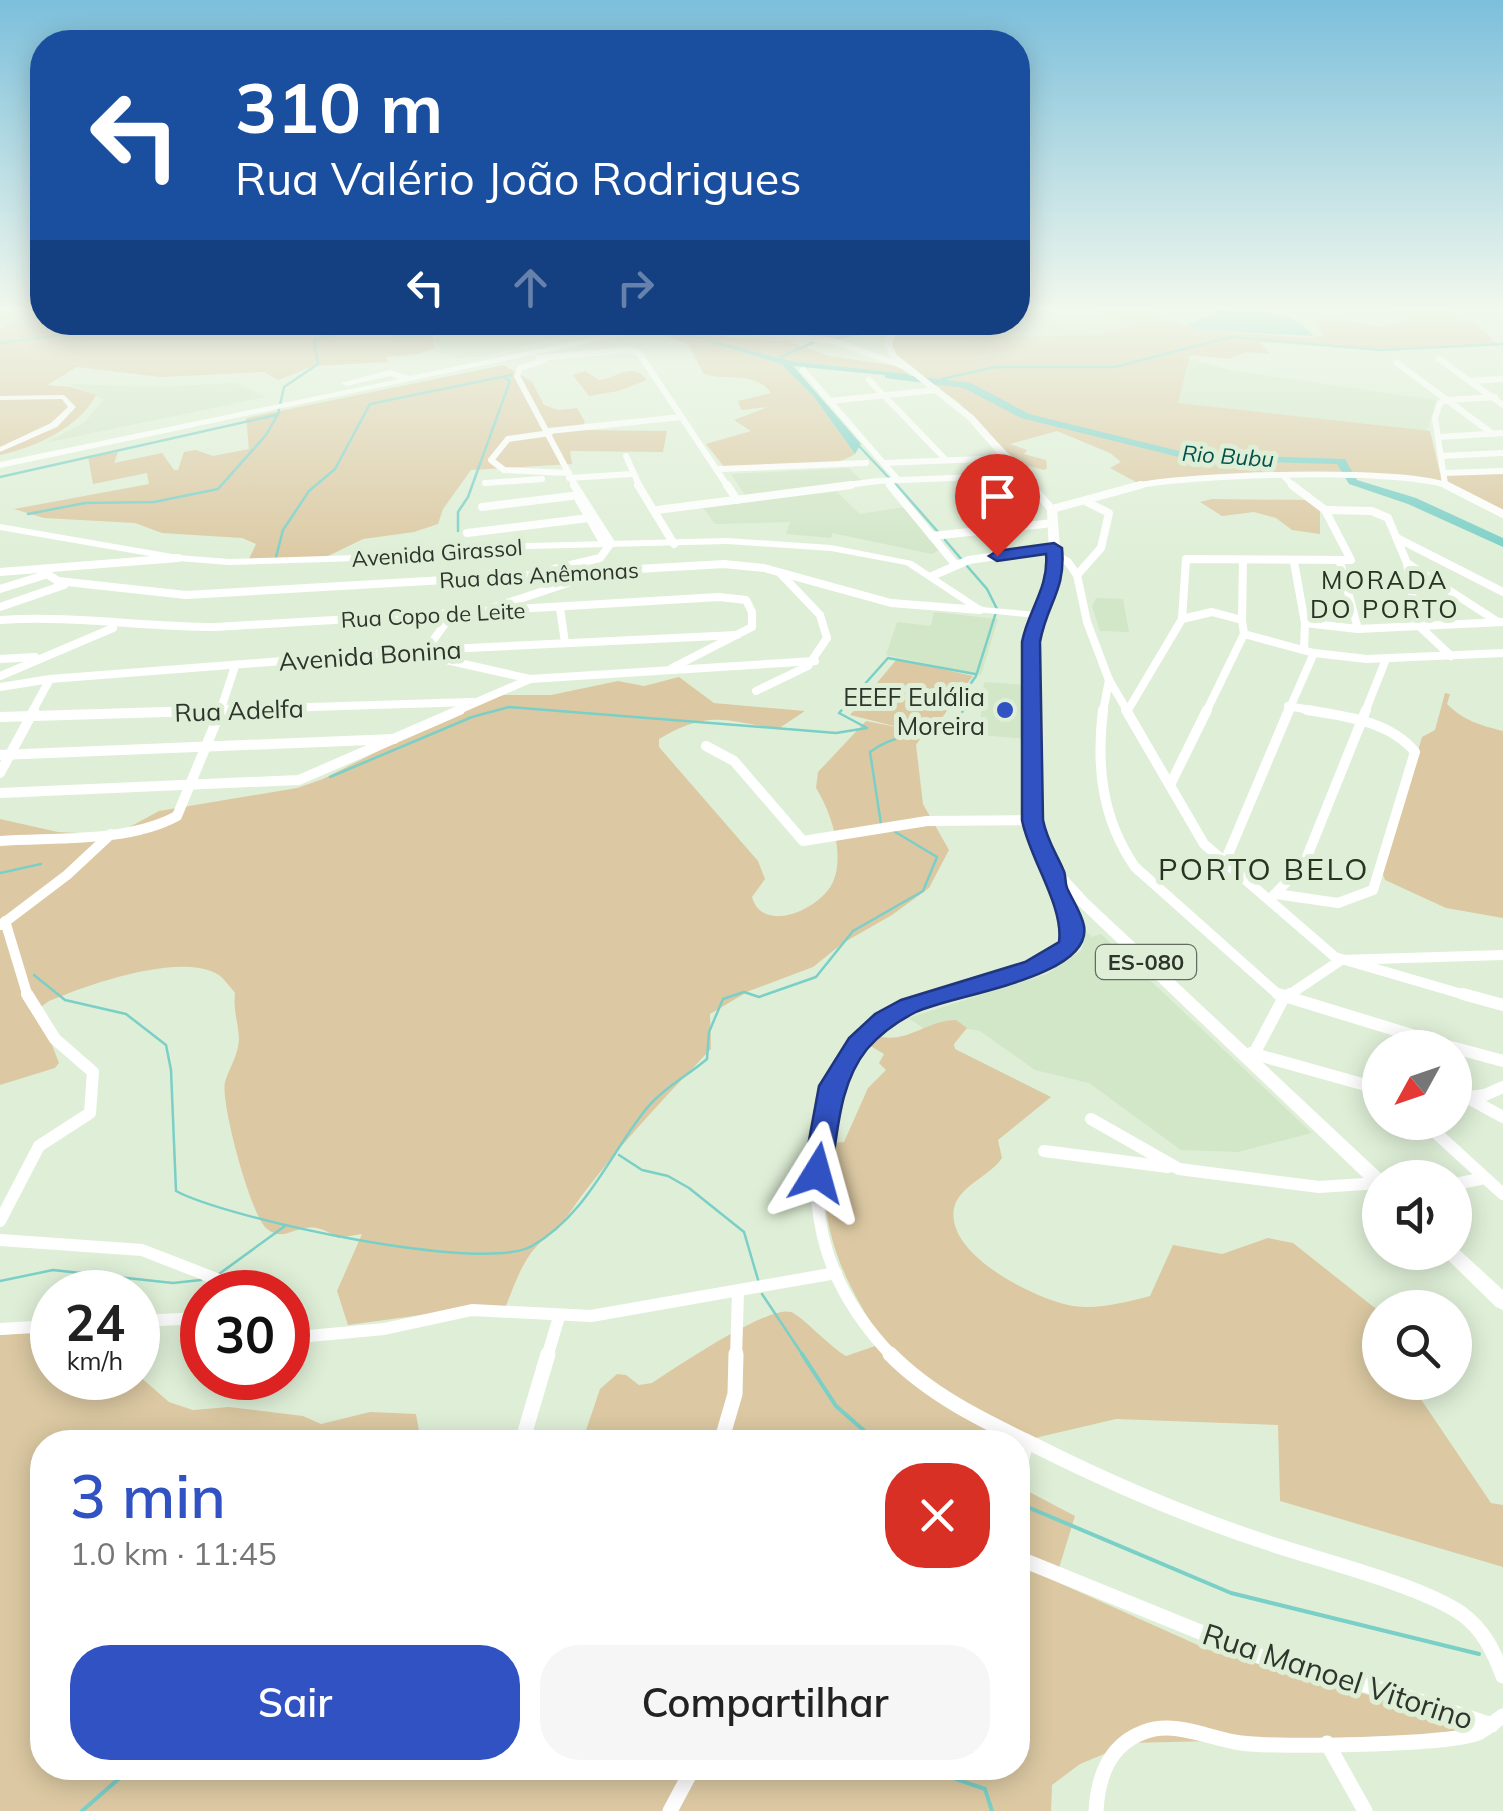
<!DOCTYPE html>
<html lang="pt">
<meta charset="utf-8">
<style>
:root{--surface:#fff;--page:#f6f6f6;--text:#222;--muted:#767676;--accent:#3052c2}
body{margin:0;font-family:Mulish,sans-serif;background:var(--page);color:var(--text);height:100vh;display:flex;flex-direction:column;font-size:38px;white-space:nowrap}
*{box-sizing:border-box;margin:0}
p{font-size:32px;color:var(--muted)}
.icon{flex:none;width:55px;height:55px;fill:none;stroke:currentColor;stroke-width:2;stroke-linecap:round;stroke-linejoin:round}
.map{position:relative;flex:1;overflow:hidden}
.side{position:absolute;left:30px;top:1430px;width:1000px;height:350px;display:flex;flex-direction:column;background:var(--surface);border-radius:40px;box-shadow:0 5px 25px #0003}
.side>*{flex:none}
.guide{position:absolute;left:30px;top:30px;width:1000px;height:305px;border-radius:40px;box-shadow:0 5px 25px #0003;background:#1a4fa0;color:#fff;overflow:hidden}
.needle{width:65px;rotate:230deg}
.tools{position:absolute;left:1362px;top:1030px;display:grid;gap:20px}
.tools a{display:grid;place-items:center;width:110px;height:110px;border-radius:50%;background:var(--surface);box-shadow:0 5px 25px #0003;font-size:50px}
.speed{position:absolute;left:30px;top:1270px;display:flex;gap:20px;font-size:50px;font-weight:700;text-align:center}
.speed>*{display:grid;place-content:center;width:130px;height:130px;border-radius:50%;background:var(--surface);box-shadow:0 5px 25px #0003;line-height:1}
.speed small{font-size:25px;font-weight:400}
.speed .limit{border:15px solid #d22;background:#fff;color:#111}
.pin{position:absolute;display:grid;place-items:center;width:85px;height:85px;color:#fff;margin:-102px -42px;border-radius:50% 50% 50% 0;rotate:-45deg;box-shadow:0 0 10px #0007}
.pin .icon{rotate:45deg}
.me{position:absolute;width:110px;margin:-55px;rotate:8deg;stroke-linejoin:round;filter:drop-shadow(0 0 8px #0008)}
.turn{display:flex;align-items:center;gap:35px;height:210px;padding:0 40px;font-size:45px}
.turn .icon{width:130px;height:130px;stroke-width:2.5}
.turn b{display:block;font-size:70px;line-height:85px}
.lanes{display:flex;align-items:center;height:95px;padding:0 40px;background:#0003;justify-content:center;gap:50px;direction:ltr}
.lanes .off{opacity:.35}
.round{display:grid;place-items:center;flex:none;width:105px;height:105px;border-radius:40px;background:var(--page)}
.head{display:flex;align-items:center;justify-content:space-between;height:170px;padding:0 40px}
h1{font-size:60px;font-weight:600;line-height:75px;color:var(--accent)}
.cta{display:flex;gap:20px;margin-top:auto;padding:20px 40px}
.cta a{flex:1;height:115px;border-radius:40px;background:var(--accent);color:#fff;font-size:40px;font-weight:600;line-height:115px;text-align:center}
.cta a+a{background:var(--page);color:var(--text)}
.map>svg:first-child{display:block}
.built{fill:#d2e6c8}
.green{fill:#dcc9a3}
.water{fill:#7acfc7}
.lines{fill:none;stroke-linecap:round;stroke-linejoin:round}
.stream-far1{stroke:#7acfc7;stroke-width:2.5}
.stream{stroke:#7acfc7;stroke-width:4}
.river{fill:#7acfc7;fill-rule:evenodd}
.minor-far4{stroke:#fff;stroke-width:6}
.minor-far3{stroke:#fff;stroke-width:8}
.minor-far2{stroke:#fff;stroke-width:10}
.minor-far1{stroke:#fff;stroke-width:12}
.minor{stroke:#fff;stroke-width:15}
.tertiary{fill:#fff;fill-rule:evenodd}
.primary{fill:#fff;fill-rule:evenodd}
.motorway{fill:#fff;fill-rule:evenodd}
.route{fill:#3052c2;stroke:#1f357e;stroke-width:2.5}
.poi-dot{fill:#3052c2;stroke:#dfefd7;stroke-width:4}
.labels{text-anchor:middle;dominant-baseline:central;stroke-width:10;stroke-linejoin:round;paint-order:stroke}
.far-water-label{font-size:22px;font-style:italic;fill:#01514c;stroke:#dfefd7}
.far-street-label{font-size:22px;fill:#2e352c;stroke:#dfefd7}
.shield{fill:#dfefd7;stroke:#636d5f;stroke-width:2.5}
.shield-label{font-size:22px;font-weight:bold;fill:#2e352c}
.far-quarter-label{font-size:25px;letter-spacing:2.5px;fill:#283422;stroke:#dfefd7}
.street-label{font-size:25px;fill:#2e352c;stroke:#dfefd7}
.poi-label{font-size:25px;fill:#2e352c;stroke:#dfefd7;text-anchor:end}
.quarter-label{font-size:30px;letter-spacing:2.5px;fill:#283422;stroke:#dfefd7}
.near-street-label{font-size:30px;fill:#2e352c;stroke:#dfefd7}
</style>
<div class="map">
<svg width="1503" height="1811" viewBox="0 0 1503 1811">
<rect width="100%" height="100%" fill="#dfefd7"/>
<g class="built">
<polygon points="1018,308 1093,308 1134,324 1097,335 1013,337 990,334 965,323 1018,322"/>
<polygon points="517,326 579,332 482,357 458,358 442,353 434,340 442,334"/>
<polygon points="1187,358 1234,371 1436,400 1427,431 1180,405 1177,404"/>
<polygon points="236,383 265,397 45,443 85,422 104,399 69,384 156,387"/>
<polygon points="849,468 863,482 746,497 731,474"/>
<polygon points="836,491 860,514 905,507 939,550 932,554 832,533 831,538 786,534 790,522 715,524 703,508"/>
<polygon points="1096,598 1123,599 1129,632 1100,631 1092,606"/>
<polygon points="934,612 998,619 981,675 886,655 897,622 931,626"/>
<polygon points="984,682 1029,685 1027,739 979,735"/>
<polygon points="1085,930 1092,937 1101,934 1312,1133 1238,1152 1181,1150 1089,1083 1035,1070 980,1031 958,1027 929,1032 908,1018 1047,974 1082,950"/>
</g>
<g class="green">
<path d="M0 308H42V322H438L440 331 432 335 435 348 418 354 386 357 388 362 314 366 278 380 264 372 160 377 77 367 47 385 71 387 96 395C80 427 34 448 0 455V328L5 326 0 321Z"/>
<path d="M1093 308H1141L1197 330 1311 338 1324 335 1315 322 1327 315 1381 327 1407 319 1388 308H1438L1475 323 1497 344 1383 349 1260 342 1270 354 1247 352 1228 359 1190 355 1178 403 1430 431 1440 473 1503 472V512L1431 480 1221 475 1136 482 1110 468 1121 462 1110 453 1057 431 1010 444 1027 450 1024 454 1046 460 1047 468 1044 470 1018 463 958 402 898 359C888 344 894 337 903 323H965L990 334 1013 337 1097 335 1134 325Z"/>
<polygon points="688,322 761,322 821,328 892,323 834,340 695,328 730,338 787,341 829,356 897,366 908,374 791,361 666,329"/>
<path d="M667 330 781 364 814 397 855 454C829 472 759 466 725 468L706 444 751 431 734 420 768 407 741 410 738 401 771 393C753 369 727 383 703 373L689 345 658 332Z"/>
<polygon points="504,365 532,382 544,405 558,410 577,408 585,422 579,430 667,431 663,452 570,451 572,464 471,470 443,509 438,524 414,532 363,539 326,557 249,559 256,544 242,538 162,533 135,523 44,518 14,509 149,484 147,473 93,484 88,456 118,452 114,463 162,453 174,470 178,470 184,452 196,450 213,456 249,449 246,418"/>
<path d="M585 371 599 380C615 379 633 360 647 380L618 391 589 396 573 375Z"/>
<polygon points="1212,499 1306,500 1320,509 1320,534 1292,530 1276,518 1254,512 1222,516 1200,502"/>
<path d="M897 659 973 676 930 734 922 736 916 745 923 804 949 850 929 888 892 915 843 943 813 967 749 991 710 1014 711 1049C665 1097 611 1154 573 1208 562 1226 543 1237 531 1253 518 1271 513 1290 504 1310L465 1309 348 1325 337 1291 362 1234 338 1238C300 1211 290 1247 267 1229 251 1217 220 1102 225 1082 229 1068 239 1054 239 1038 238 1022 233 1010 235 993 230 987 225 980 219 975 181 951 87 985 49 1001L38 1009 59 1063 55 1068 0 1085V819L58 832 97 834 122 831 159 811 297 788 323 779 479 700 504 695H551L618 681 644 686 679 677 714 703 805 711 778 729C726 721 710 709 659 739V747L758 861 765 879 752 897C763 935 819 909 832 884 846 856 831 812 816 788L818 772 866 721 902 728 850 715Z"/>
<path d="M1445 693 1450 694 1447 704C1464 721 1480 725 1503 731V918L1446 908 1385 880 1382 872 1422 737 1435 730Z"/>
<path d="M956 1020 967 1028 954 1044 955 1049 1051 1097 998 1140 1002 1158C990 1176 959 1186 954 1208 945 1255 1035 1299 1073 1306 1098 1310 1126 1302 1150 1296L1173 1245 1222 1254 1268 1238 1293 1243 1380 1312V1382L1410 1383 1491 1503 1503 1505V1567L1280 1501 1278 1425 1116 1419 1018 1442H582L600 1389 617 1374 626 1375 639 1385 652 1383C675 1368 768 1305 791 1312 802 1316 830 1347 846 1356L884 1343C838 1273 820 1228 823 1144L844 1142 868 1088 886 1070 879 1063 884 1054 867 1044 874 1035C906 1046 926 1020 956 1020Z"/>
<polygon points="41,1332 52,1337 52,1378 138,1375 169,1402 193,1410 229,1407 303,1416 321,1424 370,1412 416,1414 421,1442 42,1442 42,1768 1018,1768 1018,1486 1075,1516 1055,1581 1209,1650 1479,1726 1447,1735 1131,1743 1080,1764 1052,1785 1051,1811 0,1811 0,1335"/>
</g>
<g class="water">
<path d="M1221 310C1260 318 1285 303 1314 336L1197 330 1186 325Z"/>
<polygon points="666,329 791,361 908,374 913,378 793,366 861,444 855,454 814,397 781,364"/>
</g>
<g class="lines">
<g class="stream-far1">
<polyline points="565,326 568,322"/>
<polyline points="896,328 907,322"/>
<polyline points="837,338 888,329"/>
<polyline points="0,343 162,322"/>
<polyline points="781,357 814,342"/>
<polyline points="942,379 995,367 1115,367 1231,337 1381,350 1503,344"/>
<polyline points="860,447 889,478"/>
<polyline points="0,477 276,415"/>
<polyline points="895,483 939,533"/>
<polyline points="28,514 85,503 154,502 218,489 266,435 278,414 284,387 318,364 314,340 345,332 335,322"/>
<polyline points="458,531 458,512 468,497 510,381 504,377"/>
<polyline points="945,540 962,560"/>
<polyline points="276,557 283,530 309,491 335,469 370,404 511,375"/>
<polyline points="330,777 472,717 509,707 836,733 867,728 839,713 888,658 975,674"/>
<path d="M881 824 870 752C895 733 922 734 952 734L971 693 969 686 976 676 997 609 987 589 967 566"/>
<polyline points="0,873 41,864"/>
<path d="M34 975 65 1000 126 1014 166 1045 171 1070 176 1191C228 1219 484 1274 532 1246 585 1216 608 1158 643 1113 660 1090 686 1077 707 1059L709 1032 723 999 744 992 759 997 816 977 853 931 923 891 937 857 892 830"/>
<polyline points="619,1155 642,1170 668,1176 689,1188 744,1232 759,1283"/>
<polyline points="219,1274 285,1226"/>
<polyline points="0,1281 53,1270 173,1283 201,1280"/>
<polyline points="762,1294 804,1357"/>
</g>
<g class="stream">
<polyline points="802,1354 836,1406 877,1442"/>
<polyline points="1018,1503 1231,1593 1479,1654"/>
<polyline points="1018,1577 1026,1596 1018,1612"/>
<polyline points="924,1768 985,1789 992,1811"/>
<polyline points="82,1811 131,1768"/>
</g>
<g class="river">
<polygon points="406,322 416,322 405,332 409,333 495,322 645,322 693,335 688,338 639,327 524,324 409,339 394,336 394,332"/>
<polygon points="889,373 971,383 1029,414 1191,454 1345,459 1357,480 1416,498 1503,538 1503,547 1408,504 1349,484 1337,464 1191,460 1021,418 964,388 885,378 885,374"/>
</g>
<g class="minor-far4">
<polyline points="657,322 680,328 713,327 834,341 906,367"/>
<polyline points="539,358 628,350 639,353 728,487"/>
<polyline points="1439,359 1503,405"/>
<polyline points="545,360 520,368 517,376 576,487"/>
<polyline points="1397,363 1493,434"/>
<polyline points="803,370 898,480"/>
<polyline points="869,380 946,460"/>
<polyline points="1470,381 1503,379"/>
<polyline points="1447,400 1495,397"/>
<polyline points="829,401 937,390"/>
<polyline points="549,431 681,417"/>
<polyline points="550,433 508,439 491,460 504,470 569,473"/>
<polyline points="1439,437 1503,433"/>
<polyline points="626,456 640,487"/>
<polyline points="1441,456 1503,453"/>
<polyline points="884,463 1007,458"/>
<polyline points="720,469 866,463"/>
<polyline points="1444,473 1503,471"/>
<polyline points="1283,475 1294,487"/>
<polyline points="569,478 632,474"/>
<polyline points="887,481 892,487"/>
<polyline points="485,483 542,479"/>
<polyline points="1445,484 1435,418 1440,403 1446,400"/>
<polyline points="832,487 878,481 1023,475"/>
<path d="M1131 487C1180 474 1409 467 1451 487"/>
</g>
<g class="minor-far3">
<polyline points="638,485 674,544"/>
<polyline points="727,485 737,500"/>
<polyline points="890,485 955,564"/>
<polyline points="1446,485 1503,514"/>
<polyline points="580,495 579,500 603,542"/>
<polyline points="482,507 580,495"/>
<polyline points="1052,509 1140,485"/>
<polyline points="657,510 851,485"/>
<polyline points="1325,510 1372,511 1388,518 1407,563 1417,624 1451,656"/>
<polyline points="467,533 589,518"/>
<polyline points="932,536 1053,523"/>
<polyline points="1397,538 1503,592"/>
<polyline points="1055,555 1068,562 1077,575 1087,622 1109,680 1128,712"/>
<polyline points="1294,562 1305,623 1304,650"/>
<polyline points="1340,562 1358,629"/>
<polyline points="1407,563 1498,622"/>
<polyline points="554,569 600,558 611,543 574,485"/>
<polyline points="42,571 58,581 186,595 724,564 764,568 891,603 980,610"/>
<polyline points="0,572 178,558"/>
<polyline points="1077,575 1101,548 1109,513 1087,502"/>
<polyline points="932,576 969,560 1054,548"/>
<polyline points="0,589 45,575"/>
<polyline points="0,607 64,585"/>
<polyline points="495,607 583,578"/>
<polyline points="560,608 565,643"/>
<polyline points="453,613 426,650 433,657 530,679 815,661"/>
<polyline points="1182,619 1212,612 1242,620 1244,634 1206,712"/>
<path d="M0 620C72 615 144 627 216 627L719 597 746 600 752 612V627L672 668"/>
<polyline points="1242,620 1243,561"/>
<polyline points="1305,623 1358,629 1503,622"/>
<polyline points="1244,634 1314,653 1367,659 1503,653"/>
<polyline points="0,659 35,657"/>
<polyline points="0,676 113,628"/>
<polyline points="0,687 50,679 426,650 737,635"/>
<polyline points="756,691 808,666 827,638 820,615 781,574"/>
<polyline points="1288,706 1321,712"/>
<polyline points="1128,710 1182,619 1186,559 1351,560 1325,510 1292,485"/>
<polyline points="32,712 50,679"/>
<polyline points="154,712 472,702"/>
<polyline points="220,712 235,666"/>
<polyline points="454,712 530,679"/>
<polyline points="1103,712 1109,680"/>
<polyline points="1288,712 1314,653"/>
<polyline points="1365,712 1386,659"/>
</g>
<g class="minor-far2">
<path d="M1103 710C1096 767 1102 819 1135 867L1281 997"/>
<polyline points="1126,710 1204,844 1335,957 1472,997"/>
<polyline points="0,717 232,710"/>
<polyline points="706,746 734,761 803,841 927,821 1032,820"/>
<polyline points="0,755 394,739"/>
<polyline points="0,773 34,710"/>
<polyline points="1171,783 1207,710"/>
<polyline points="0,793 299,780 460,710"/>
<path d="M0 841C55 837 127 843 177 816L221 710"/>
<polyline points="1224,864 1289,710"/>
<path d="M1276 894 1338 903 1373 890 1415 752C1390 721 1344 716 1307 710"/>
<polyline points="1272,897 1304,864 1366,710"/>
<polyline points="5,921 28,997"/>
<polyline points="1,925 67,875 111,834"/>
<polyline points="938,997 1027,970 1065,949 1072,927 1054,872"/>
<polyline points="1286,997 1341,960 1503,955"/>
</g>
<g class="minor-far1">
<polyline points="1278,994 1454,1048"/>
<polyline points="1463,994 1503,1005"/>
<polyline points="1455,1048 1503,1061"/>
<polyline points="1255,1052 1283,999 1290,994"/>
<polyline points="1251,1053 1380,1089"/>
<polyline points="1455,1099 1485,1095 1503,1087"/>
<polyline points="1470,1099 1503,1117"/>
<polyline points="1091,1119 1179,1169 1319,1187 1380,1183"/>
<polyline points="1424,1122 1503,1194"/>
<polyline points="1044,1151 1168,1167"/>
<polyline points="1455,1184 1485,1178"/>
<polyline points="0,1221 39,1146 90,1113 93,1072 55,1039 27,994"/>
<polyline points="0,1240 142,1250 250,1292"/>
<polyline points="138,1321 202,1318"/>
<polyline points="0,1329 52,1326"/>
<polyline points="288,1338 384,1329 472,1310 591,1316 836,1273"/>
<polyline points="547,1357 559,1317"/>
<polyline points="736,1357 738,1292"/>
<path d="M893 1357C867 1330 847 1302 833 1268 801 1189 812 1066 890 1016 907 1004 927 1000 947 994"/>
</g>
<g class="minor">
<path d="M890 1354C931 1396 986 1422 1038 1447 1118 1487 1198 1521 1284 1548 1331 1563 1423 1587 1462 1614 1484 1630 1494 1652 1503 1676"/>
<polyline points="522,1442 548,1354"/>
<polyline points="721,1442 735,1394 736,1354"/>
<polyline points="1018,1476 1026,1441"/>
<polyline points="1018,1558 1274,1662 1393,1692 1492,1725"/>
<polyline points="1327,1743 1365,1811"/>
<polyline points="670,1811 693,1768"/>
<path d="M1096 1811C1098 1776 1109 1745 1144 1732 1176 1720 1210 1739 1241 1743 1277 1748 1449 1745 1478 1733 1486 1729 1495 1721 1503 1716"/>
</g>
<g class="tertiary">
<polygon points="64,395 76,407 57,427 0,452 0,447 51,423 68,407 62,399 0,400 0,396"/>
<polygon points="0,524 178,555 229,559 357,555 488,544 727,538 831,545 912,561 982,607 1036,612 1041,615 1036,618 977,612 906,565 831,551 727,544 488,550 357,561 229,565 178,561 0,530"/>
</g>
<g class="primary">
<polygon points="891,322 899,322 892,345 897,355 974,416 1057,509 1062,575 1054,599 1042,615 1037,642 1039,820 1044,845 1054,862 1089,900 1386,1178 1380,1178 1380,1190 1374,1188 1079,906 1041,864 1030,845 1025,820 1025,642 1030,615 1042,599 1050,575 1047,510 968,420 891,358 884,345"/>
<polygon points="1455,1246 1503,1290 1503,1310 1496,1307 1445,1257 1443,1252 1455,1252"/>
</g>
<polygon class="motorway" points="668,322 688,322 0,468 0,462 399,379 390,376 346,386 341,383 390,370 410,376"/>
</g>
<linearGradient id="sky" x2="0" y2="1"><stop stop-color="#7cbfdb"/><stop offset="0.55" stop-color="#f1f8ed"/><stop offset="1" stop-color="#f1f8ed" stop-opacity="0"/></linearGradient>
<rect width="1503" height="561" fill="url(#sky)"/>
<path class="route" d="M1054 543 1062 548C1066 591 1047 603 1040 642L1043 820C1047 840 1055 851 1063 869 1067 876 1064 883 1068 890 1073 901 1082 914 1084 926 1093 978 951 995 916 1012 898 1021 880 1034 867 1049 839 1084 838 1131 831 1173L826 1180H807L803 1173 819 1086 849 1038 875 1014 901 1000 1025 962 1059 942C1064 906 1029 858 1022 820V642C1028 610 1049 588 1046 554L997 561 989 556 997 551Z"/>
<circle class="poi-dot" cx="1005" cy="710" r="10"/>
<g class="labels">
<g class="far-water-label">
<text transform="translate(1228 456) rotate(4)">Rio Bubu</text>
</g>
<g class="far-street-label">
<text transform="translate(437 553) rotate(-4)">Avenida Girassol</text>
<text transform="translate(539 575) rotate(-3)">Rua das Anêmonas</text>
<text transform="translate(433 615) rotate(-3)">Rua Copo de Leite</text>
</g>
<rect class="shield" x="1096" y="945" width="100" height="34" rx="8"/>
<g class="shield-label">
<text x="1146" y="962">ES-080</text>
</g>
<g class="far-quarter-label">
<text x="1385" y="579">MORADA<tspan x="1385" dy="29">DO PORTO</tspan></text>
</g>
<g class="street-label">
<text transform="translate(370 655) rotate(-4)">Avenida Bonina</text>
<text transform="translate(239 710) rotate(-2)">Rua Adelfa</text>
</g>
<g class="poi-label">
<text x="985" y="696">EEEF Eulália<tspan x="985" dy="29">Moreira</tspan></text>
</g>
<g class="quarter-label">
<text x="1264" y="869">PORTO BELO</text>
</g>
<g class="near-street-label">
<text transform="translate(1338 1676) rotate(18)">Rua Manoel Vitorino</text>
</g>
</g>
</svg>
<div class="tools">
<a><svg class="needle" viewBox="-14 -14 28 28"><path d="M0-13l5 13h-10z" fill="#e53935"/><path d="M0 13l5-13h-10z" fill="#767676"/></svg></a>
<a><svg class="icon" aria-label="sound" viewBox="0 0 24 24"><path d="M4 9h4l5-4v14l-5-4H4zM17 9q2 3 0 6"/></svg></a>
<a><svg class="icon" aria-label="search" viewBox="0 0 24 24"><circle cx="10" cy="10" r="6"/><path d="M15 15l6 6"/></svg></a>
</div>
<div class="speed"><div>24<small>km/h</small></div><div class="limit">30</div></div>
<div class="pin" style="left:997px;top:556px;background:#d93025"><svg class="icon" aria-label="arrive" viewBox="0 0 24 24"><path d="M6 21V4h12l-3 4 3 4H6"/></svg></div>
<svg class="me" style="left:817px;top:1173px" viewBox="-20 -20 40 40"><path d="M0-17L14 15 0 8-14 15z" fill="#3052c2" stroke="#fff" stroke-width="4"/></svg>
<div class="guide">
<div class="turn"><svg class="icon" aria-label="left" viewBox="0 0 24 24"><path d="M17 20v-9H6M10 6l-5 5 5 5"/></svg><div><b>310 m</b>Rua Valério João Rodrigues</div></div>
<div class="lanes"><svg class="icon" aria-label="left" viewBox="0 0 24 24"><path d="M17 20v-9H6M10 6l-5 5 5 5"/></svg><svg class="icon off" aria-label="ahead" viewBox="0 0 24 24"><path d="M12 20V5M6 11l6-6 6 6"/></svg><svg class="icon off" aria-label="right" viewBox="0 0 24 24"><path d="M7 20v-9h11M14 6l5 5-5 5"/></svg></div>
</div>
<section class="side">
<div class="head"><div><h1>3 min</h1><p>1.0 km · 11:45</p></div><a class="round" style="background:#d93025;color:#fff"><svg class="icon" aria-label="close" viewBox="0 0 24 24"><path d="M6 6l12 12M18 6L6 18"/></svg></a></div>
<div class="cta"><a>Sair</a><a>Compartilhar</a></div>
</section>
</div>
